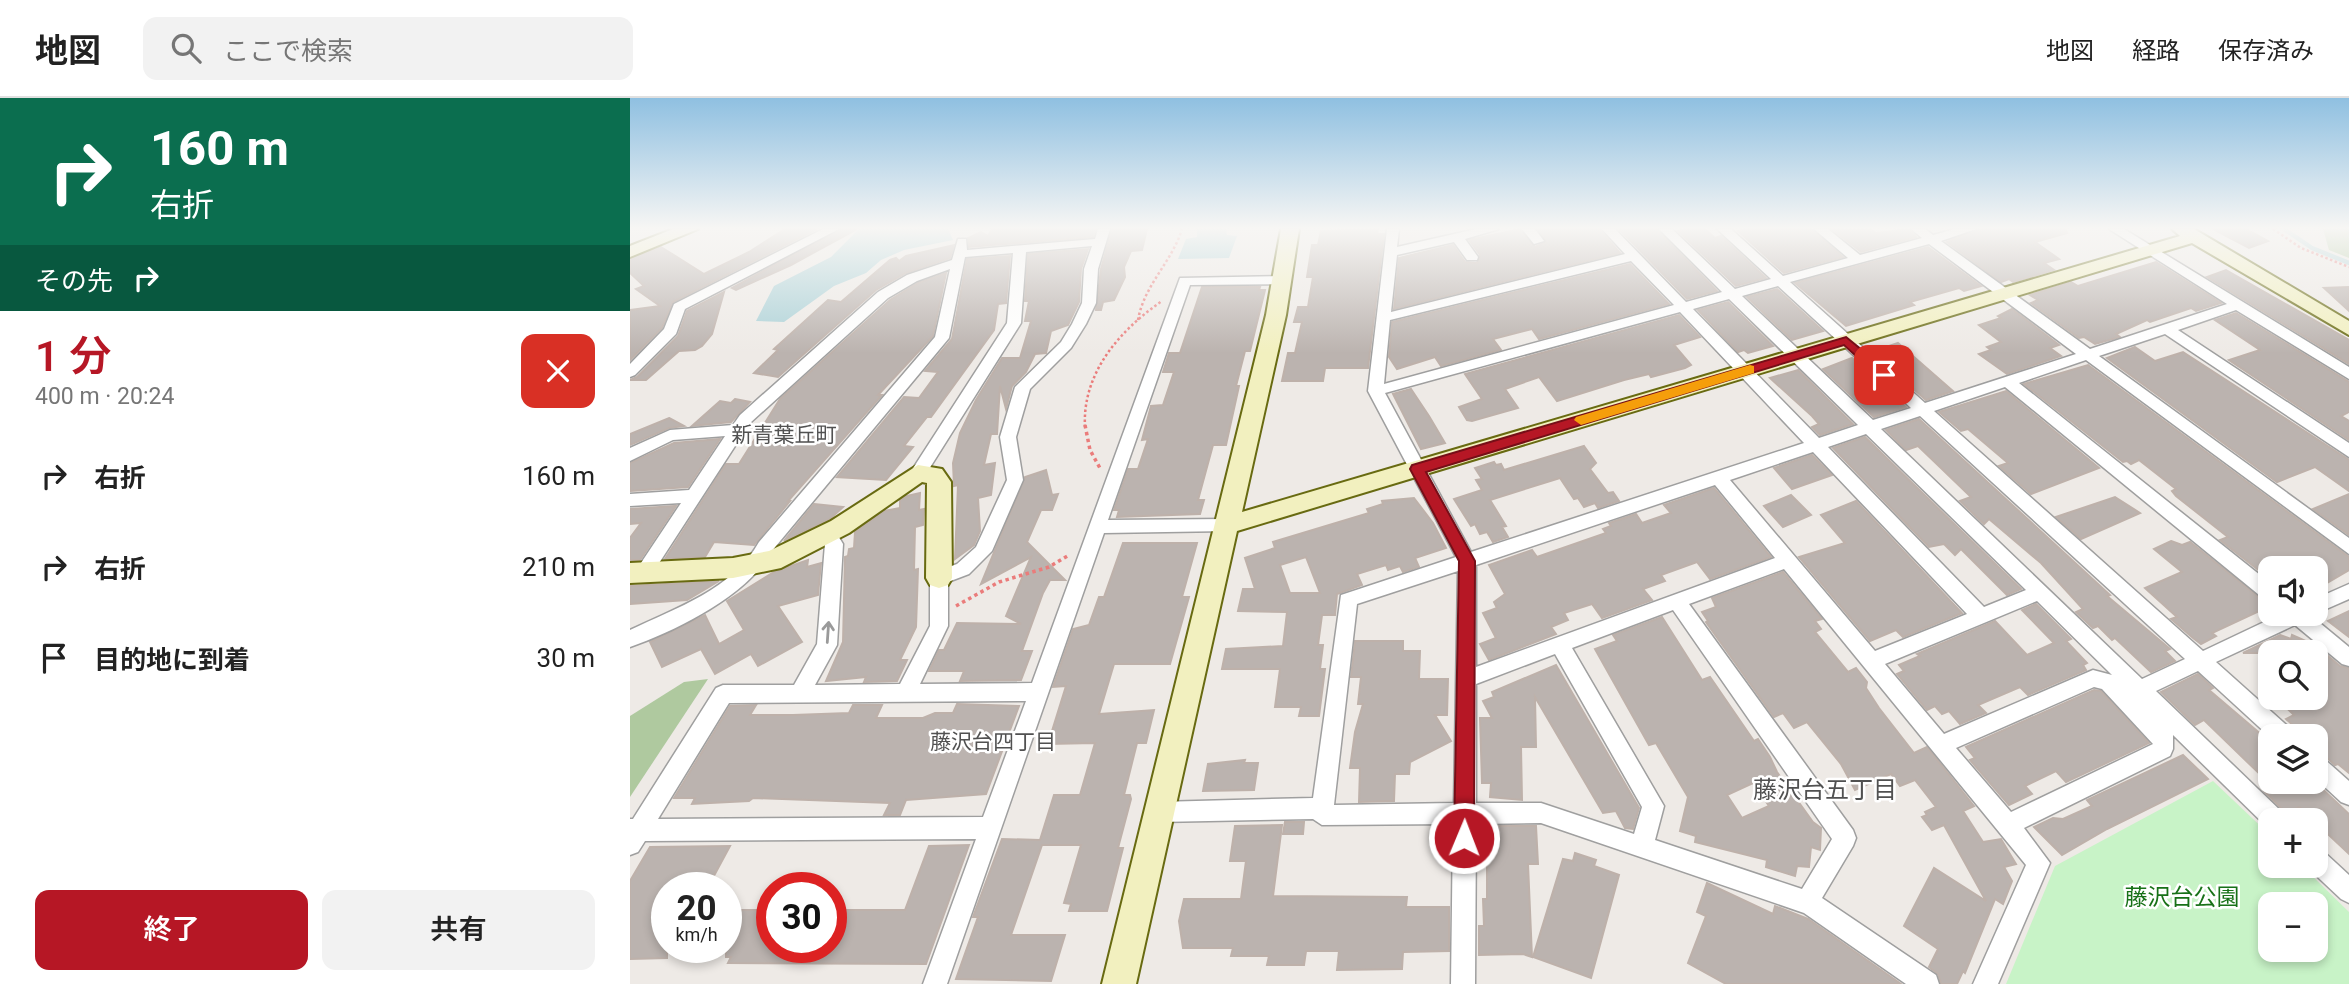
<!DOCTYPE html>
<html lang="ja">
<meta charset="utf-8">
<style>
:root{--surface:#fff;--page:#f2f2f2;--text:#222;--muted:#767676;--line:#e0e0e0;--accent:#b61725}
body{margin:0;font-family:Roboto,"Noto Sans JP",sans-serif;background:var(--page);color:var(--text);height:100vh;display:flex;flex-direction:column;font-size:26px;white-space:nowrap}
*{box-sizing:border-box;margin:0}
p{font-size:23px;color:var(--muted)}
.icon{flex:none;width:38px;height:38px;fill:none;stroke:currentColor;stroke-width:2;stroke-linecap:round;stroke-linejoin:round}
.map{position:relative;flex:1;overflow:hidden}
.sheet{display:flex;flex-direction:column;background:var(--surface);width:630px}
.sheet>*{flex:none}
.banner{background:#0b6e4f;color:#fff;overflow:hidden}
.controls{position:absolute;left:1628px;top:458px;display:grid;gap:14px}
.controls a{display:grid;place-items:center;width:70px;height:70px;border-radius:14px;background:var(--surface);box-shadow:0 4px 10px #0003;font-size:35px}
.speed{position:absolute;left:21px;top:774px;display:flex;gap:14px;font-size:35px;font-weight:700;text-align:center}
.speed>*{display:grid;place-content:center;width:91px;height:91px;border-radius:50%;background:var(--surface);box-shadow:0 4px 10px #0003;line-height:1}
.speed small{font-size:18px;font-weight:400}
.speed .limit{border:10px solid #d22;background:#fff;color:#111}
.pin{position:absolute;display:grid;place-items:center;width:60px;height:60px;color:#fff;margin:-30px;border-radius:14px;box-shadow:0 4px 10px #0006}
.me{position:absolute;width:77px;margin:-38px;rotate:1deg;stroke-linejoin:round;filter:drop-shadow(0 0 5px #0008)}
.turn{display:flex;align-items:center;gap:24px;height:147px;padding:0 35px;font-size:32px}
.turn .icon{width:91px;height:91px;stroke-width:2.5}
.turn b{display:block;font-size:49px;line-height:60px}
.then{display:flex;align-items:center;height:66px;padding:0 35px;background:#0003;gap:14px;font-size:26px}
.round{display:grid;place-items:center;flex:none;width:74px;height:74px;border-radius:14px;background:var(--page)}
.summary{display:flex;align-items:center;justify-content:space-between;height:119px;padding:0 35px}
h1{font-size:42px;font-weight:600;line-height:52px;color:var(--accent)}
.primary-button{display:flex;gap:14px;margin-top:auto;padding:14px 35px}
.primary-button a{flex:1;height:80px;border-radius:14px;background:var(--accent);color:#fff;font-size:28px;font-weight:600;line-height:80px;text-align:center}
.primary-button a+a{background:var(--page);color:var(--text)}
ul{padding:0;list-style:none}
li{display:flex;align-items:center;gap:21px;height:91px;padding:0 35px}
li div{flex:1}
li b{display:block;font-size:26px}
li em{font-style:normal}
header{display:flex;align-items:center;gap:42px;box-sizing:border-box;height:98px;padding:0 35px;background:var(--surface);border-bottom:2px solid var(--line)}
header strong{font-size:33px}
nav{display:flex;gap:38px;margin-inline-start:auto;font-size:24px}
.search{width:490px;height:63px;background:var(--page);display:flex;align-items:center;gap:18px;box-sizing:border-box;padding:0 24px;border-radius:14px;color:var(--muted);font-size:26px}
main{display:flex;flex:1;min-height:0}
.map>svg:first-child{display:block}
.forest{fill:#afc99f}
.park{fill:#c8f3c7;fill-rule:evenodd}
.water{fill:#abd1d7}
.lines{fill:none;stroke-linecap:round;stroke-linejoin:round}
.stream{stroke:#abd1d7;stroke-width:4.5}
.building{fill:#bbb3af;stroke:#beb1aa;stroke-width:2;fill-rule:evenodd}
.street-casing{stroke:#9f9f9f;stroke-width:3}
.secondary-casing{stroke:#686a11;stroke-width:4}
.path-far1{stroke:#ea7c7b;stroke-width:2.5;stroke-dasharray:2.5 2.5;stroke-linecap:butt}
.path{stroke:#ea7c7b;stroke-width:3.5;stroke-dasharray:3.5 3.5;stroke-linecap:butt}
.street{fill:#fff;fill-rule:evenodd}
.secondary{fill:#f2f0bf;fill-rule:evenodd}
.oneway{stroke:#9a9a9a}
.route{fill:#b61725;stroke:#760f18;stroke-width:2}
.slow{fill:#f59e0b}
.labels{text-anchor:middle;dominant-baseline:central;stroke-width:5;stroke-linejoin:round;paint-order:stroke}
.neighbourhood-label{font-size:21px;fill:#515151;stroke:#fff}
.near-park-label{font-size:23px;fill:#187118;stroke:#fff}
.near-neighbourhood-label{font-size:24px;fill:#515151;stroke:#fff}
</style>
<header>
<strong>地図</strong>
<div class="search"><svg class="icon" aria-label="search" viewBox="0 0 24 24"><circle cx="10" cy="10" r="6"/><path d="M15 15l6 6"/></svg>ここで検索</div>
<nav><a>地図</a><a>経路</a><a>保存済み</a></nav>
</header>
<main>
<section class="sheet">
<div class="banner">
<div class="turn"><svg class="icon" aria-label="right" viewBox="0 0 24 24"><path d="M7 20v-9h11M14 6l5 5-5 5"/></svg><div><b>160 m</b>右折</div></div>
<div class="then">その先<svg class="icon" aria-label="right" viewBox="0 0 24 24"><path d="M7 20v-9h11M14 6l5 5-5 5"/></svg></div>
</div>
<div class="summary"><div><h1>1 分</h1><p>400 m · 20:24</p></div><a class="round" style="background:#d93025;color:#fff"><svg class="icon" aria-label="close" viewBox="0 0 24 24"><path d="M6 6l12 12M18 6L6 18"/></svg></a></div>
<ul>
<li><svg class="icon" aria-label="right" viewBox="0 0 24 24"><path d="M7 20v-9h11M14 6l5 5-5 5"/></svg><div><b>右折</b></div><em>160 m</em></li>
<li><svg class="icon" aria-label="right" viewBox="0 0 24 24"><path d="M7 20v-9h11M14 6l5 5-5 5"/></svg><div><b>右折</b></div><em>210 m</em></li>
<li><svg class="icon" aria-label="arrive" viewBox="0 0 24 24"><path d="M6 21V4h12l-3 4 3 4H6"/></svg><div><b>目的地に到着</b></div><em>30 m</em></li>
</ul>
<div class="primary-button"><a>終了</a><a>共有</a></div>
</section>
<div class="map">
<svg width="1719" height="886" viewBox="0 0 1719 886">
<rect width="100%" height="100%" fill="#eeeae6"/>
<g class="forest">
<polygon points="1693,131 1719,131 1719,160 1699,152"/>
<polygon points="78,581 0,699 0,618 54,584"/>
</g>
<path class="park" d="M1583 683 1640 737V768H1672L1719 814V886H1376L1425 768ZM1640 807H1685V852H1640Z"/>
<g class="water">
<polygon points="229,131 318,131 323,142 274,152 251,162 236,175 204,188 154,224 126,223 144,188 201,159"/>
<polygon points="567,131 596,131 597,137 607,138 599,160 548,161 556,141 567,139"/>
</g>
<g class="lines">
<polyline class="stream" points="1654,131 1682,150 1719,165"/>
</g>
<g class="building">
<polygon points="155,131 187,131 43,204 32,230 0,262 0,212 30,208 6,191 14,188 0,175 0,161 31,149 74,176 119,154"/>
<polygon points="211,131 227,131 161,167 106,192 102,190"/>
<polygon points="362,131 465,131 463,139 339,149 338,140 351,134 358,138"/>
<polygon points="482,131 517,131 512,152 501,153 494,169 495,179 484,202 473,204 471,212 466,212 471,171"/>
<polygon points="748,131 747,136 754,136 738,270 695,270 693,283 652,283 658,255 665,255 672,224 664,224 668,209 678,209 683,179 677,179 682,147 688,147 691,133"/>
<polygon points="890,131 905,149 916,144 908,131 969,131 990,155 764,211 769,160 823,147 835,164 847,165 850,157 839,142"/>
<polygon points="989,131 1026,131 1087,193 1057,201"/>
<polygon points="1055,131 1075,131 1085,140 1091,138 1136,180 1106,188 1048,133"/>
<polygon points="1116,131 1181,131 1213,159 1154,175 1108,133"/>
<polygon points="1202,131 1242,132 1246,135 1278,131 1286,139 1231,154"/>
<polygon points="1348,131 1436,131 1437,135 1405,144 1429,161 1414,165 1424,172 1383,184 1379,181 1371,184 1317,144"/>
<polygon points="1583,131 1616,131 1638,143 1619,150"/>
<polygon points="324,147 320,160 276,175 246,192 148,279 124,275 148,252 144,251 198,202 211,204 260,162 266,160 269,163 276,158"/>
<polygon points="1298,149 1351,188 1334,193 1329,190 1280,204 1284,207 1216,228 1165,185"/>
<polygon points="458,151 451,171 449,204 438,227 421,233 416,255 405,256 396,274 382,288 376,311 370,288 367,336 361,336 354,367 365,365 361,397 348,400 350,433 344,447 325,461 328,387 324,388 323,365 330,335 346,302 372,260 390,260 401,223 395,223 399,203 395,203 398,156"/>
<polygon points="380,158 376,205 368,206 364,232 301,319 297,319 274,348 283,349 256,382 207,379 274,299 289,300 308,274 295,273 322,241 337,161"/>
<polygon points="1526,164 1591,205 1566,213 1561,210 1520,224 1517,222 1486,236 1490,239 1465,246 1454,239 1449,240 1401,205 1408,202 1400,197 1441,184 1448,188"/>
<polygon points="1000,166 1039,206 909,241 902,231 863,241 871,252 811,268 805,259 767,271 759,259 762,224"/>
<polygon points="1596,172 1719,242 1719,266 1577,179"/>
<polygon points="316,175 303,238 248,297 252,297 158,403 160,403 124,447 84,444 75,459 35,461 96,366 109,366 150,301 260,202 288,185"/>
<polygon points="572,189 630,189 629,192 635,192 620,253 615,253 606,288 609,288 596,347 583,347 568,402 574,402 570,416 487,419 489,412 484,412 498,371 508,371 518,341 512,342 521,308 533,307 544,274 533,274 539,255 550,255"/>
<polygon points="1719,189 1719,213 1694,190"/>
<polygon points="1147,191 1193,233 1162,242 1117,199"/>
<polygon points="94,194 82,236 72,248 65,252 49,253 16,282 0,282 7,279 48,238 57,213"/>
<polygon points="1098,204 1143,248 1118,255 1114,252 1108,254 1068,212"/>
<polygon points="1382,211 1429,247 1420,250 1431,258 1377,276 1349,256 1361,252 1357,249 1371,244 1349,227 1371,220 1368,218"/>
<polygon points="1606,215 1719,284 1719,314 1711,318 1719,323 1719,342 1599,262 1630,252 1585,222"/>
<polygon points="1049,217 1070,239 1044,247 1061,267 1055,270 1021,279 1019,276 994,282 927,303 909,279 875,291 888,310 842,323 837,322 829,309 852,301 835,276"/>
<polygon points="1268,245 1323,293 1296,302 1242,254"/>
<polygon points="1505,249 1525,263 1553,254 1719,362 1719,393 1685,369 1647,384 1477,260"/>
<polygon points="1222,260 1276,309 1244,319 1193,271"/>
<polygon points="1458,267 1719,459 1719,472 1685,492 1685,471 1640,471 1640,481 1590,442 1598,439 1546,398 1542,393 1546,391 1509,362 1501,366 1497,363 1493,364 1394,286"/>
<polygon points="1168,272 1223,326 1190,337 1182,329 1189,326 1182,318 1140,280"/>
<polygon points="781,291 799,318 815,345 791,351 763,296"/>
<polygon points="1376,293 1469,370 1401,396 1369,368 1378,365 1338,331 1331,333 1309,314"/>
<polygon points="105,301 120,304 101,324 62,328 90,303 101,305"/>
<polygon points="39,320 54,328 39,330 0,347 0,336"/>
<polygon points="1289,321 1480,497 1477,498 1540,551 1535,553 1545,563 1521,574 1485,540 1482,542 1468,528 1463,530 1446,514 1453,511 1411,465 1359,421 1354,426 1330,403 1341,399 1313,372 1288,348 1276,352 1256,332"/>
<polygon points="1235,339 1391,491 1377,497 1331,451 1325,457 1314,446 1299,449 1203,350"/>
<polygon points="90,341 58,389 0,393 0,365 44,345"/>
<polygon points="954,348 966,365 960,371 978,395 983,394 989,403 968,410 965,405 954,409 948,400 944,401 930,380 860,402 876,428 872,429 878,439 863,444 857,434 850,436 845,426 841,428 824,401 852,392 846,382 852,381 845,370 864,364 866,367 871,366 874,372"/>
<polygon points="1182,357 1202,377 1162,391 1144,370"/>
<polygon points="416,372 422,397 428,396 422,412 411,412 397,444 435,482 420,482 413,495 392,553 402,553 391,582 330,583 334,573 299,573 309,552 314,552 327,525 391,526 376,518 401,459 351,486 395,379"/>
<polygon points="1084,390 1141,459 1080,481 1067,464 1031,477 1035,483 1013,491 1022,502 972,520 962,506 934,515 938,522 921,529 926,536 859,562 850,546 866,540 853,515 867,510 864,504 875,496 859,467 902,452 907,459 976,435 973,431 981,428 979,425 1006,416 1012,425 1041,415 1034,407"/>
<polygon points="290,395 289,412 294,411 293,427 285,429 284,472 288,471 286,529 270,562 277,562 267,583 234,584 236,579 196,583 213,544 215,459 218,458 219,451 224,450 225,434 254,413 270,410 270,402 277,398"/>
<polygon points="1719,396 1719,437 1683,411"/>
<polygon points="1161,397 1181,417 1153,429 1134,408"/>
<polygon points="1485,399 1510,415 1451,441 1426,419"/>
<path d="M784 400 803 425 816 450 785 460 789 469 773 474 770 468 758 472 756 467 727 476 732 487 707 496 705 517H692L688 547H693L690 571H695L689 618H669L671 609H645L650 571H592L596 551 653 548 657 514 608 513 613 491H625L615 460 645 450 643 444 739 415 737 411 753 406 752 403ZM676 459 690 495H660L650 467Z"/>
<polygon points="1226,403 1332,515 1273,539 1266,532 1240,543 1169,459 1215,445 1191,417"/>
<polygon points="184,406 213,409 200,421 154,443"/>
<polygon points="46,408 10,462 0,462 0,440 11,425 0,426 0,411"/>
<polygon points="1541,443 1552,447 1560,444 1640,508 1582,535 1586,538 1571,546 1563,540 1541,521 1547,519 1515,490 1552,474 1524,451"/>
<polygon points="493,445 567,445 552,499 559,499 540,566 484,566 469,616 524,612 516,645 507,645 494,697 500,697 501,701 488,750 493,750 477,813 439,813 441,806 434,805 451,747 412,747 381,837 435,837 421,883 326,881 348,819 343,819 372,741 410,742 424,697 450,697 465,645 418,646 436,588 423,589 443,531 459,527 469,499 474,499"/>
<polygon points="178,462 177,469 191,465 188,497 148,508 172,544 128,568 121,556 85,576 71,551 32,569 20,544 75,517 89,546 114,532 97,503 144,474"/>
<polygon points="1153,474 1192,521 1185,523 1191,531 1185,534 1218,574 1226,570 1237,584 1236,590 1249,610 1284,655 1297,649 1344,708 1333,713 1353,744 1371,741 1386,766 1374,769 1382,783 1373,806 1365,801 1335,875 1333,873 1327,886 1311,886 1308,876 1299,869 1308,851 1274,828 1304,770 1356,803 1314,727 1302,732 1292,719 1297,717 1295,714 1306,709 1285,682 1270,688 1261,676 1225,692 1211,666 1177,624 1164,630 1153,615 1144,619 1076,524 1078,523 1072,514 1086,509 1082,500"/>
<polygon points="89,483 57,502 0,506 0,488"/>
<polygon points="1406,506 1441,541 1436,543 1457,565 1453,567 1456,572 1398,597 1390,589 1348,607 1356,615 1330,626 1319,613 1312,616 1305,608 1297,612 1267,576 1274,573 1269,567 1290,558 1287,556 1365,523 1397,557 1424,545 1392,512"/>
<polygon points="1719,513 1719,539 1698,523"/>
<path d="M1032 519 1072 582 1080 579 1124 643 1128 641 1140 659 1147 674 1183 724 1191 730 1190 752 1181 749 1179 769 1167 768 1165 778 1136 769 1137 762 1065 744 1066 738 1050 733 1058 699 1026 645 1019 647 965 551 987 543 983 537ZM1123 685 1139 708 1112 720 1097 697Z"/>
<polygon points="1650,537 1661,541 1662,537 1685,547 1710,568 1719,570 1719,675 1708,666 1705,667 1694,657 1685,655 1685,639 1676,639 1656,621 1664,617 1646,600 1685,600 1685,555 1665,555 1661,552 1655,555 1613,555"/>
<polygon points="725,543 773,543 773,553 790,553 789,581 818,581 817,617 805,617 821,643 780,664 779,676 765,676 764,703 729,704 730,670 720,670 725,634 733,606 728,606 731,579 721,579"/>
<polygon points="926,567 1009,710 1003,731 995,730 986,713 973,715 905,599 906,649 891,649 892,702 860,699 861,685 852,685 850,620 862,620 853,603 864,599 862,594"/>
<polygon points="1568,576 1583,590 1579,592 1640,644 1640,686 1574,622 1565,627 1531,594"/>
<polygon points="1464,592 1471,593 1519,645 1436,684 1426,673 1395,688 1402,696 1379,707 1340,662 1345,660 1336,649"/>
<polygon points="327,606 389,608 356,696 276,702 270,717 254,717 260,705 123,700 119,703 62,706 65,700 44,700 100,608 126,607 120,617 163,617 219,615 223,607 252,607 246,620 293,620 305,615 323,615"/>
<polygon points="1553,657 1578,681 1477,731 1432,757 1404,729 1423,720 1433,721 1462,708 1457,702"/>
<polygon points="615,662 614,665 628,665 624,692 573,693 578,666"/>
<polygon points="1651,684 1685,684 1719,716 1719,756 1669,709 1657,716 1634,693"/>
<polygon points="655,724 674,724 673,736 653,736"/>
<polygon points="652,727 643,798 777,799 776,809 819,809 819,853 773,854 772,871 707,872 709,853 676,853 674,867 637,867 639,858 601,858 603,850 553,850 549,823 554,801 611,801 616,763 600,763 605,728"/>
<polygon points="859,728 906,728 908,766 898,766 902,859 893,856 849,857 849,828 854,828 853,801 857,801 857,761 849,761 849,738"/>
<polygon points="339,747 296,866 98,865 101,859 96,859 96,812 142,812 142,849 201,849 201,812 275,812 299,748"/>
<polygon points="100,748 79,787 37,788 37,860 0,861 0,783 20,749"/>
<polygon points="945,755 966,762 964,768 989,777 961,880 903,859 933,761 943,763"/>
<polygon points="1077,785 1143,816 1145,808 1178,821 1271,886 1096,886 1058,865 1076,818 1067,814"/>
</g>
<g class="lines">
<g class="street-casing">
<g id="street">
<polygon points="193,131 209,131 55,211 46,236 5,277 0,279 0,266 34,231 44,206"/>
<path d="M468 131H480L468 171 466 205 456 226 441 250 400 291 386 339 393 382 362 453 339 476 318 484V528L290 586 402 585 550 180 654 178 661 182 654 186 560 187 478 422 598 421 607 427 598 433 474 435 317 886H293L346 741 15 743 8 754 0 757V721H3L86 590 93 587H164L187 546 195 446 189 436 192 431H204L213 446 207 547 185 587 270 586 300 528V480L303 475 327 466 346 449 377 382 370 339 385 289 431 244 442 226 452 205 454 171 462 148 396 154 391 225 294 379 288 381 280 375 377 225 383 155 335 159 319 240 141 454C118 497 46 533 0 549V532C46 510 103 491 129 444L305 239 320 171 287 183 258 200 120 325 20 479H8L5 474 51 405 0 408V396L59 392 95 338 43 342 0 363V350L40 332 103 327 110 317 248 194 277 177 322 162 328 141H336L337 152 465 141ZM396 603 353 719 28 721 99 605Z"/>
<path d="M757 131H769L767 149 846 131H869L835 141 848 159 847 162H837L824 144 767 157 761 214 995 156 972 131H985L1056 204 1092 194 1029 131H1042L1105 191 1141 181 1087 131H1101L1153 178 1218 160 1184 131H1198L1230 157 1292 140 1281 131H1295L1303 137 1325 131H1346L1311 143 1460 251 1597 206 1479 131H1494L1719 269V281L1606 212 1548 232 1719 345V359L1535 236 1469 258 1719 440V456L1456 262 1389 285 1640 485V503L1634 501 1375 289 1304 313 1573 553 1651 516H1679L1719 549V568L1712 566 1665 527 1586 564 1662 632 1665 639H1640L1568 573 1526 593 1654 716 1657 723H1640L1638 730 1543 637V651L1540 658 1394 730 1420 765 1368 886H1343L1396 767 1154 471 1059 506 1223 732 1226 740 1223 748 1192 800 1306 877 1309 886H1276L1174 815 911 725 846 726 845 886H821L823 726 692 727 683 721 528 724 520 721 517 714 520 707 528 704 683 700 711 497 826 459 738 293ZM1299 146 1446 256 1295 305 1160 184ZM1001 163 1044 207 754 286 760 222ZM1148 188 1281 310 1243 322 1112 198ZM1099 201 1228 327 1189 340 1063 211ZM1050 214 1174 345 841 454 755 295ZM1290 318 1555 561 1512 581 1251 331ZM1236 336 1396 492 1354 509 1198 349ZM1183 354 1337 516 1245 553 1100 382ZM1085 387 1145 460 846 569V467ZM828 473 824 705 704 707 727 506ZM1407 503 1482 577 1463 572 1314 636 1255 566ZM1043 512 1202 741 1172 791 1025 742 1034 708 942 550ZM925 556 1012 709 1004 736 911 705H846V586ZM1464 589 1472 591 1523 646 1381 714 1326 650Z"/>
<polygon points="892,131 905,131 914,143 904,146"/>
<polygon points="1719,486 1719,501 1685,516 1684,516 1685,501"/>
<polygon points="1685,657 1692,659 1719,683 1719,707 1711,704 1685,680"/>
<polygon points="1685,750 1693,753 1719,777 1719,805 1711,801 1677,769 1685,768"/>
</g>
</g>
<g class="secondary-casing">
<g id="secondary">
<polygon points="43,131 68,131 0,159 0,148"/>
<polygon points="651,131 669,131 656,217 612,414 1550,138 1542,131 1564,131 1719,223 1719,237 1562,145 607,433 506,886 472,886 636,217"/>
<polygon points="288,367 312,371 321,384 322,480 318,487 309,490 300,487 296,480 297,385 292,384 219,435 151,470 103,480 0,485 0,465 103,460 139,453 201,423"/>
</g>
</g>
<g class="path-far1">
<polyline points="1643,131 1671,150 1719,169"/>
<path d="M508 222C514 187 542 164 552 131"/>
<path d="M455 329C452 275 490 232 532 203"/>
</g>
<g class="path">
<polyline points="455,327 460,352 471,372"/>
<polyline points="326,508 369,484 419,469 439,457"/>
</g>
<use href="#street" class="street"/>
<use href="#secondary" class="secondary"/>
</g>
<defs><path id="oneway-shaft" d="M-6 0H5M1.5-3L5.5 0L1.5 3" fill="none" stroke-width="1.6" stroke-linecap="round" stroke-linejoin="round" transform="scale(1.75)"/></defs>
<use class="oneway" href="#oneway-shaft" transform="translate(198 534) rotate(-86)"/>
<linearGradient id="sky" x2="0" y2="1"><stop stop-color="#8fc0e1"/><stop offset="0.51" stop-color="#f7f6f4"/><stop offset="1" stop-color="#f7f6f4" stop-opacity="0"/></linearGradient>
<rect width="1719" height="255" fill="url(#sky)"/>
<polygon class="route" points="1216,239 1259,274 1259,280 1250,280 1214,247 796,374 845,463 844,740 841,747 834,750 827,747 824,740 829,463 780,371 782,367"/>
<polygon class="slow" points="1120,267 1124,268 1124,275 951,327 944,322 946,319"/>
<g class="labels">
<g class="neighbourhood-label">
<text x="154" y="337">新青葉丘町</text>
<text x="363" y="644">藤沢台四丁目</text>
</g>
<g class="near-park-label">
<text x="1552" y="799">藤沢台公園</text>
</g>
<g class="near-neighbourhood-label">
<text x="1195" y="692">藤沢台五丁目</text>
</g>
</g>
</svg>
<div class="controls">
<a><svg class="icon" aria-label="sound" viewBox="0 0 24 24"><path d="M4 9h4l5-4v14l-5-4H4zM17 9q2 3 0 6"/></svg></a>
<a><svg class="icon" aria-label="search" viewBox="0 0 24 24"><circle cx="10" cy="10" r="6"/><path d="M15 15l6 6"/></svg></a>
<a><svg class="icon" aria-label="layers" viewBox="0 0 24 24"><path d="M12 4l9 5-9 5-9-5zM3 14l9 5 9-5"/></svg></a>
<a>+</a>
<a>−</a>
</div>
<div class="speed"><div>20<small>km/h</small></div><div class="limit">30</div></div>
<div class="pin" style="left:1254px;top:277px;background:#d93025"><svg class="icon" aria-label="arrive" viewBox="0 0 24 24"><path d="M6 21V4h12l-3 4 3 4H6"/></svg></div>
<svg class="me" style="left:834px;top:740px" viewBox="-20 -20 40 40"><circle r="17" fill="#b61725" stroke="#fff" stroke-width="3"/><path d="M0-11L8 9 0 5-8 9z" fill="#fff"/></svg>
</div>
</main>
